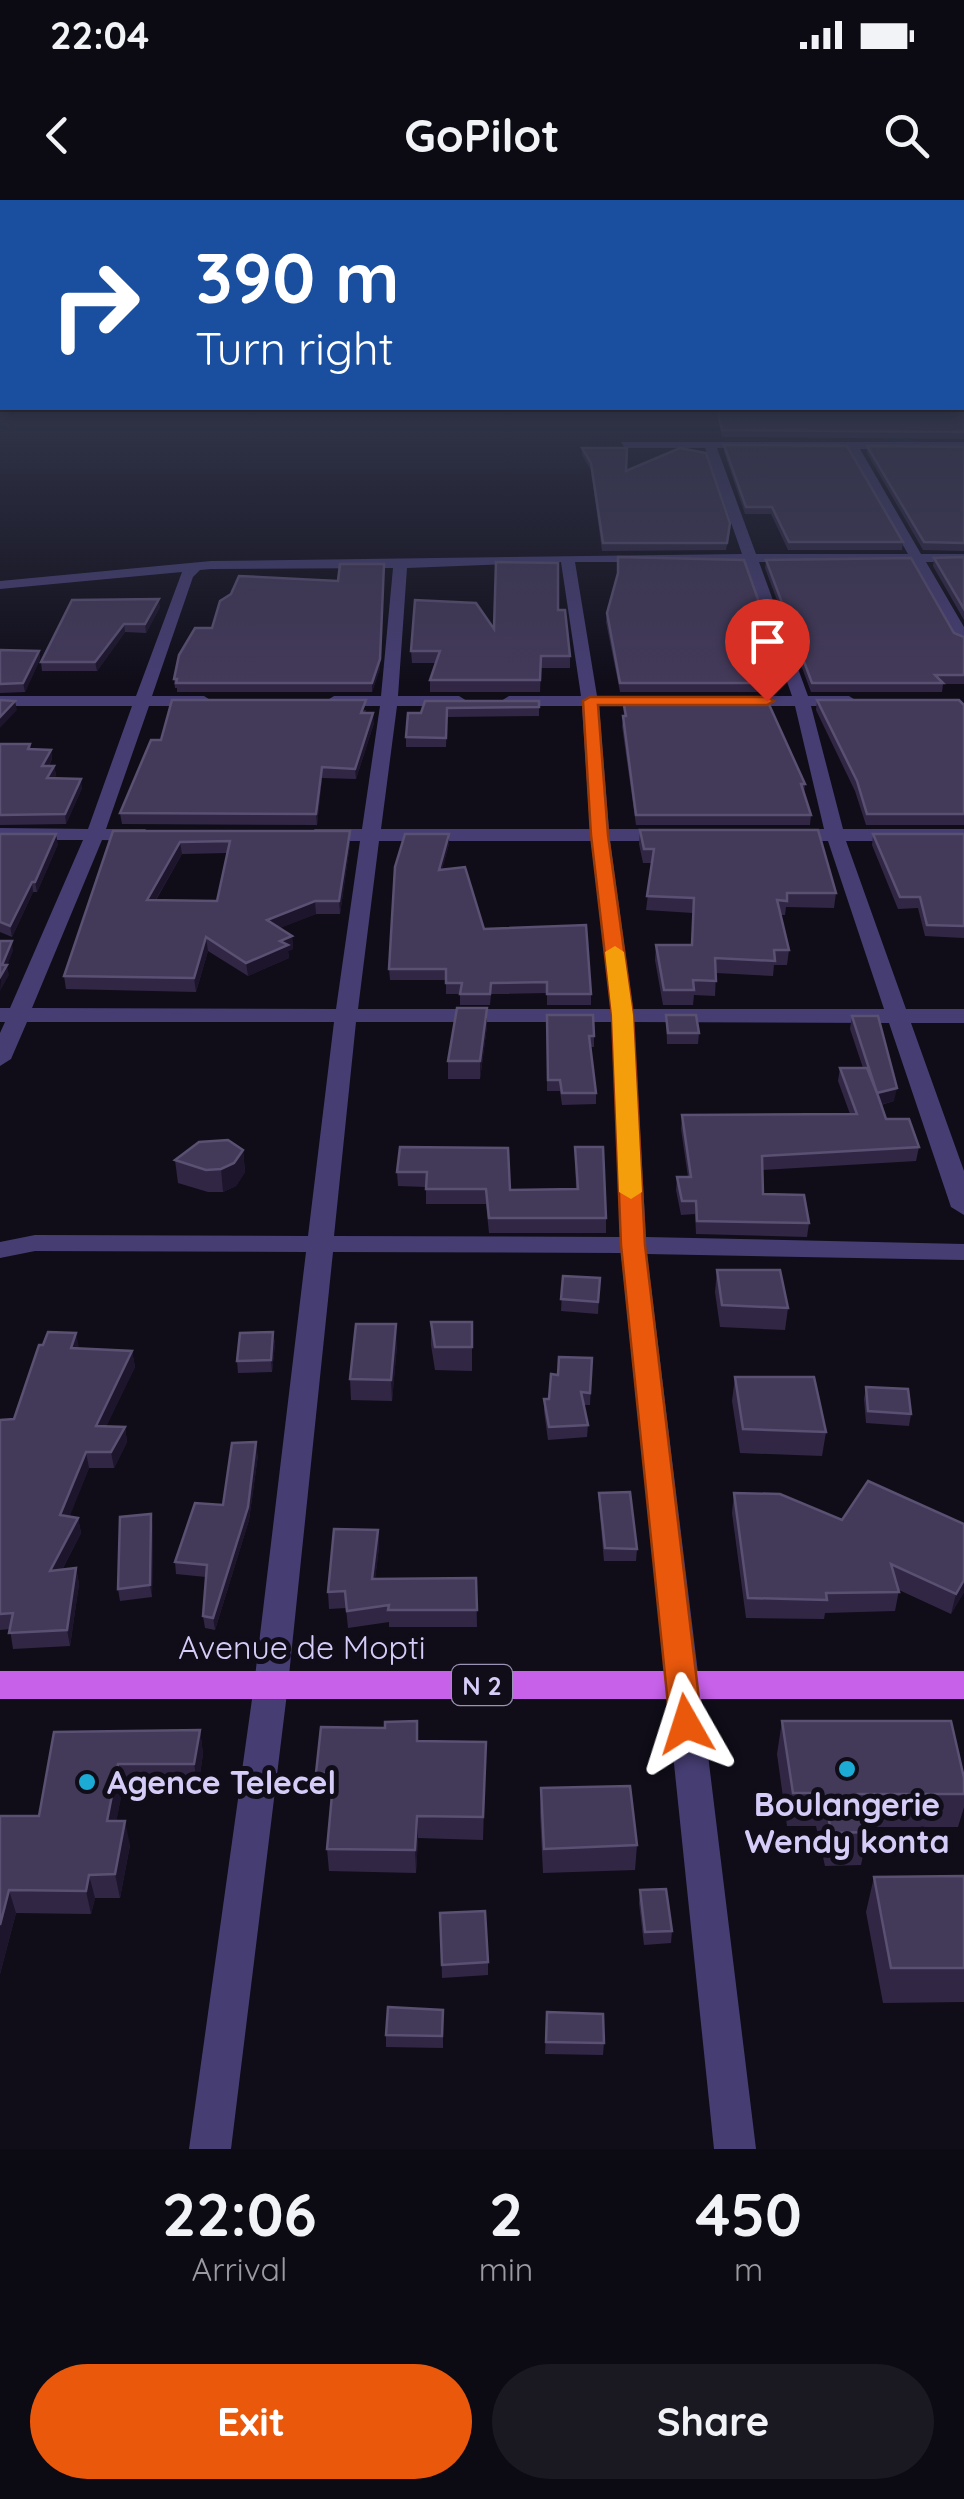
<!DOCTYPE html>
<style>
:root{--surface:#0c0a13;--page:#1a1821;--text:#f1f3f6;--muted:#9a9aa0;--line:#2c2b33;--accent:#ea580c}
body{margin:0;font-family:Quicksand,sans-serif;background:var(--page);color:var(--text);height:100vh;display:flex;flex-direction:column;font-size:38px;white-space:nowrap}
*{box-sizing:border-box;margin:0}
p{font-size:32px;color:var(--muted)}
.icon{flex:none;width:55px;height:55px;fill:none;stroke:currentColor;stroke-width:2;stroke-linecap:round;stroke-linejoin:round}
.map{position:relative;height:1949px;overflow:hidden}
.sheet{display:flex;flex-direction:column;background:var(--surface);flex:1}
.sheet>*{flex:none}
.guide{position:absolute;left:0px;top:0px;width:965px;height:210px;box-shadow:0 5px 15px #0003,0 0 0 2px var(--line);background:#1a4fa0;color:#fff;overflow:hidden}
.pin{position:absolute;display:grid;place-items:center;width:85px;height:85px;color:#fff;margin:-102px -42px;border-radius:50% 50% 50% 0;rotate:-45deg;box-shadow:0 0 10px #0007}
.pin .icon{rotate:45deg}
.me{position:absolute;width:110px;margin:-55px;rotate:354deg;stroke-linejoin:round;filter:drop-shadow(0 0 8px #0008)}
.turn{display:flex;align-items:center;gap:35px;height:210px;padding:0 30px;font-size:45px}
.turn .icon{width:130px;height:130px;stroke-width:2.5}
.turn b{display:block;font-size:70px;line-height:85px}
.eta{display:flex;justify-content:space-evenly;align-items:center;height:170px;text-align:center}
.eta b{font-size:60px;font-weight:800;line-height:70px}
.action{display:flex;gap:20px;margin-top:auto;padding:20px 30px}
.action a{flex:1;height:115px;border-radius:60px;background:var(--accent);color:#fff;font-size:40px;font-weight:800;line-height:115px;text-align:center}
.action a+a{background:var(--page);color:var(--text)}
.status{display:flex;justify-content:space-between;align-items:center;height:70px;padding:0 50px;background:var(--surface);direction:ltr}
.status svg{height:28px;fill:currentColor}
header{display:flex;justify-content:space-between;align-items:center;height:130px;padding:0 30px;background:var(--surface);font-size:45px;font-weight:800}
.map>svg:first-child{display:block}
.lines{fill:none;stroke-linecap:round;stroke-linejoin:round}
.stream{stroke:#0e1632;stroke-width:5}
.minor{fill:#463e73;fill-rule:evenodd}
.major{fill:#c761ea;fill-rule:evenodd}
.wall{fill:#312745;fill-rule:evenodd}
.shaded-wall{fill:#1d152c}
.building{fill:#433959;stroke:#5a5072;stroke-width:2.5;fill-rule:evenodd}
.route{fill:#ea580c;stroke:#983908;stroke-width:2.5}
.slow{fill:#f59e0b}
.poi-dot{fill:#1cabd4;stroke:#100d19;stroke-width:4}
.labels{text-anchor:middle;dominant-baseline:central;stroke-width:10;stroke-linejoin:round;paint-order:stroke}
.shield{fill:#100d19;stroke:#9b93b5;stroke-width:2.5}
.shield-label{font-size:25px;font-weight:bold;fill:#d6ccf8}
.near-street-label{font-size:32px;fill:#d6ccf8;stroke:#100d19}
.near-poi-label{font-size:32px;font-weight:bold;fill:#d6ccf8;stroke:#100d19;text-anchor:start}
</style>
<div class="status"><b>22:04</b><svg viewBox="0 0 49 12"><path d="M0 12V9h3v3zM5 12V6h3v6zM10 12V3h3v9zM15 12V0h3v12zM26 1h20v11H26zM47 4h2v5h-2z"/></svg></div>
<header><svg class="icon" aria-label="back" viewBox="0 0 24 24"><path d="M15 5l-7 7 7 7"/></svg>GoPilot<svg class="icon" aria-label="search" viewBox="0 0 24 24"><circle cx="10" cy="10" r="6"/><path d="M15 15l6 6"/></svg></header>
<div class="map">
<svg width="964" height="1949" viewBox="0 0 964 1949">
<rect width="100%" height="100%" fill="#100d19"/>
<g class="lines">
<polyline class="stream" points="884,237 922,244"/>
<path class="minor" d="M621 242H964V250L860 249 921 354H964V362H926L964 427V445L956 440 912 362H759L808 496H849L857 501 849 506H811L843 629H964V641H846L906 809H964V823H911L964 971V1015L951 1007 889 823 634 822 646 1037 964 1044V1060L647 1054 756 1949H714L621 1053 333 1052 288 1485 231 1949H189L254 1485 306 1052 35 1051 0 1058V1042L35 1035 308 1036 334 822H27L11 859 0 866V833L5 822H0V808H10L83 640H0V628L88 629 132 506H0V496H136L182 372 0 389V381L211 361 742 354 705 248H625ZM717 248 848 249 908 354H756ZM561 362 581 496H509L501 501 509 506H582L590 629H381L397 506H459L467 501 459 496H398L407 368ZM575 362H745L792 496H734L726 501 734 506H795L824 629H785L776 635 785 641H828L884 809H633L610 641H670L679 635 670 629H609L599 506H654L662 501 654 496H597ZM393 368 381 496H334L326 501 334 506H380L362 629H315L306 635 315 641H360L336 809 32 808 102 640 145 641 154 635 145 629H106L149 506H204L212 501 204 496H152L193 377 200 370 211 369ZM379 641H591L611 809H358ZM356 822H612L620 1037 334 1036Z"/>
<rect class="major" x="0" y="1471" width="964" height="28"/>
</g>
<g class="wall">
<polygon points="716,210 964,210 964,239 722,237"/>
<polygon points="724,245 903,342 902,350 788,350 771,314 745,314 724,252"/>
<polygon points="867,246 964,247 964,351 923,350 867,253"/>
<polygon points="582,248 730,330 726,350 602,351 591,270 582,255"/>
<polygon points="964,357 964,420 933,366 934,358"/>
<polygon points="766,360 964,437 964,484 943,484 942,492 811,492 765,368"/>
<polygon points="160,407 146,433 125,432 97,471 42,471 41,462"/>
<polygon points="558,410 570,456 570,468 541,468 540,492 430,492 430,480 436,463 412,463 411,451 494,429"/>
<polygon points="607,413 765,419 764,428 739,440 759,483 758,492 620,492 606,422"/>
<polygon points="0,450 39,451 40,459 25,492 0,493"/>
<polygon points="380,468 372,492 177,492 177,488 175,488 174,479"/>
<polygon points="623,500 805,584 804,593 811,615 810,625 636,625 622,526 624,516"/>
<polygon points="817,500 964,505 964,625 866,625 855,591 816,510"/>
<polygon points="425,501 539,501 539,516 447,517 446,547 406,547 406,537 421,513"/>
<polygon points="366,510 365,513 374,523 356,579 322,578 317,625 122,624 120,613 161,540"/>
<polygon points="0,544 30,544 31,549 51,550 52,559 49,566 54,566 56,575 54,579 82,588 66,624 0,625"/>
<polygon points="640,630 836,693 834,708 786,707 785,715 780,715 789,750 787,765 774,765 773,776 716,773 715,796 694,795 693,805 663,805 655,760 656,745 692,745 693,713 646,710 652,663 643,663 639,644"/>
<path d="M113 631H350V644L340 714H316L279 728 292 736 293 749 288 751 289 758 248 776 208 751 196 792 66 789 64 776ZM227 653 217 701 156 700 182 654Z"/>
<polygon points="0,634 58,644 37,692 33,692 12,737 0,732"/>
<polygon points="449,634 449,644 442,669 484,729 591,794 591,805 547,805 547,793 491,794 490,805 460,805 460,794 446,794 446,780 390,780 389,769"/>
<polygon points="873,634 964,634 964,738 925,736 918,708 898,709 872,645"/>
<polygon points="487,808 487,826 480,879 448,879 448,861"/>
<polygon points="547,815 594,836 594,847 591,847 596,893 596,904 562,905 560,891 547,891"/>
<polygon points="666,815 699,833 698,844 667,844"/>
<polygon points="852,816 894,901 881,905 886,919 919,947 916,961 762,970 763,994 809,1023 807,1037 696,1034 695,1014 681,1015 676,990 677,977 688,977 681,929 682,915 850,914 838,881 840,868 863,868 850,829"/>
<polygon points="400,947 510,990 576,990 575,947 606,1018 606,1033 489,1033 486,1004 426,1004 426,987 398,986 397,972"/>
<polygon points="243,950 245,972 236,986 223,992 208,992 178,983 175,960"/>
<polygon points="717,1070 788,1108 785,1130 720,1127 715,1092"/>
<polygon points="563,1076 600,1078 598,1114 561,1111"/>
<polygon points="431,1122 472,1122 472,1171 435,1170 431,1145"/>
<polygon points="273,1132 275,1144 272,1172 238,1173 237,1161"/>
<polygon points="397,1145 392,1201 351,1200 350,1179"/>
<polygon points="79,1149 132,1151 135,1167 106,1226 125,1227 127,1242 114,1268 89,1268 69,1316 78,1318 81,1333 62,1370 76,1368 79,1384 70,1446 13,1449 10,1429 0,1430 0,1220 14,1219"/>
<polygon points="592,1158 590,1205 584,1205 588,1225 587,1237 548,1240 544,1211 544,1199 549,1199 558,1175"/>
<polygon points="735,1177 826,1232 822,1256 740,1253 732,1201"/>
<polygon points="866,1187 911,1214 909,1226 866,1223 864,1199"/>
<polygon points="258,1255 249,1320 215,1430 205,1428 203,1416 206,1377 176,1374 175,1362 223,1305"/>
<polygon points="599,1293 637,1349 636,1361 604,1361 599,1305"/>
<polygon points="734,1293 842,1320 964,1324 964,1392 951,1414 899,1390 895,1411 825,1413 824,1419 746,1418 732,1313"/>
<polygon points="153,1326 152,1397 120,1401 118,1389"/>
<polygon points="378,1330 379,1347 375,1379 476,1378 477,1427 389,1427 389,1422 348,1428 346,1408 329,1409 328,1392"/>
<polygon points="782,1521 964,1578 964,1607 958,1627 867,1627 868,1632 861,1665 825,1666 816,1626 787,1626 777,1554"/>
<polygon points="200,1530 203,1554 198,1587 123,1587 116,1621 130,1645 120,1698 95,1698 91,1714 16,1713 0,1774 0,1616 39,1616 54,1532"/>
<polygon points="417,1541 486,1542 483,1640 418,1638 416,1673 329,1671 327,1649 332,1596 318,1596 316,1573"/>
<polygon points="541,1588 637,1645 635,1670 543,1673 540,1613"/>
<polygon points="964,1676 964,1802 883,1803 866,1712 874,1677"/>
<polygon points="640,1690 672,1731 671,1743 644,1745 639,1703"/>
<polygon points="440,1713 488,1762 488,1775 442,1778"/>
<polygon points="443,1810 443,1848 386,1847 386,1835"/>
<polygon points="547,1812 604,1843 603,1855 545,1854"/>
</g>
<g class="shaded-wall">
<polygon points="384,372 380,468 372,492 372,483"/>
<polygon points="159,399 160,407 146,433 145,424"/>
<polygon points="765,419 764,428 735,442 736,433"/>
<polygon points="124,424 125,432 97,471 95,462"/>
<polygon points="39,451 40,459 25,492 23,483"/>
<polygon points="15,501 17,510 0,528 0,517"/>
<polygon points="373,513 374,523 356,579 355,569"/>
<polygon points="51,550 52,559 44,575 42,566"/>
<polygon points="54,566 56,575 49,588 47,578"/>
<polygon points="322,567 322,578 317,625 316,614"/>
<polygon points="81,579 82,588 66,624 65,614"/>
<polygon points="350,631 350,644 340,714 339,701"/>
<polygon points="56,634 58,644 37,692 35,682"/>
<polygon points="449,634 449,644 439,680 439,670"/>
<polygon points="180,642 182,654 148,713 147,700"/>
<polygon points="32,682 33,692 12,737 10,726"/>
<polygon points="315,701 316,714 268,733 267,720"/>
<polygon points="292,736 293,749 288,751 289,758 248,776 246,763 280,741"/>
<polygon points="206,737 208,751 196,792 194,778"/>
<polygon points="12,741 13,751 7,766 9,775 0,791 2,765"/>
<polygon points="487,808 487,826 480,879 480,861"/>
<polygon points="897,888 894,901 875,906 877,893"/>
<polygon points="243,950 245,972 236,986 223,992 221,969"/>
<polygon points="396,1124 397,1145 392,1201 391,1180"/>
<polygon points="273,1132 275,1144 272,1172 271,1160"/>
<polygon points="76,1133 79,1148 74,1164 71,1148"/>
<polygon points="132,1151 135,1167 99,1242 96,1226"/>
<polygon points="125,1227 127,1242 114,1268 111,1252"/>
<polygon points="256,1242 258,1255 249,1320 215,1430 213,1418"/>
<polygon points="86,1252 89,1268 64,1331 60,1315"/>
<polygon points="151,1314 153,1326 152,1397 150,1385"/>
<polygon points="78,1318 81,1333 53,1387 50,1371"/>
<polygon points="378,1330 379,1347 373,1396 372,1379"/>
<polygon points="76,1368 79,1384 70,1446 67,1430"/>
<polygon points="964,1380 964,1392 951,1414 956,1394"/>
<polygon points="200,1530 203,1554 198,1587 194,1564"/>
<polygon points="118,1564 123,1587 112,1645 107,1621"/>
<polygon points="417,1616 418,1638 416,1673 415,1650"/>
<polygon points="125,1621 130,1645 120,1698 115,1674"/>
<polygon points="89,1675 95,1698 91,1714 86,1691"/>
<polygon points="9,1690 16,1713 0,1774 0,1725"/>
</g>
<g class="building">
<polygon points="718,210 964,210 964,232 722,230"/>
<polygon points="724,245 847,246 903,342 789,342 772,307 746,307"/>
<polygon points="867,246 964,247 964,343 924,342"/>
<polygon points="582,248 627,248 626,271 680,248 706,253 730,323 727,343 603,343 591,263"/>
<polygon points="618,357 744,360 765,419 736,433 759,483 620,483 607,413 618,373"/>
<polygon points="964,357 964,409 934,358"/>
<polygon points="911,358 954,433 964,437 964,475 935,475 943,483 812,483 766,360"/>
<polygon points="496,362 558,363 558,410 565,410 570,456 541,456 540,480 430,480 440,451 411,451 415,400 476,403 494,429"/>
<polygon points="340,364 384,364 380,459 372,483 176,483 177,479 174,479 179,455 195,428 212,428 220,401 231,394 239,376 338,381"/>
<polygon points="159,399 145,424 124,424 95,462 41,462 72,400"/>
<polygon points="0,450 39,451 23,483 0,484"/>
<polygon points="0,500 15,501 0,517"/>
<polygon points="172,500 366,500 361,513 373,513 355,569 322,567 316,614 120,613 151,540 161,540"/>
<polygon points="623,500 767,500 805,584 801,584 811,615 636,615 623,516 626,516"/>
<polygon points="817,500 959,500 964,505 964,614 867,614 857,581"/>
<polygon points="425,501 539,501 539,507 447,508 446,538 406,537 408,513 421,513"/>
<polygon points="0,544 30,544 28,549 51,550 42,566 54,566 47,578 81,579 65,614 0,615"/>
<polygon points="640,630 818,630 836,693 787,693 787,701 777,700 789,750 774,750 775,761 715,758 716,781 693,780 694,790 664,790 656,745 692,745 694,698 647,696 654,649 644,649"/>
<path d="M113 631H350L339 701H315L267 720 292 736 280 741 288 745 246 763 206 737 194 778 64 776ZM230 641 217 701 147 700 180 642Z"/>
<polygon points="0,634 56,634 35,682 32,682 10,726 0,722"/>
<polygon points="405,634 449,634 439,670 465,667 484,729 586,725 591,794 547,794 547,782 491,783 490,794 460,794 462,783 446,783 446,769 389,769 395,667"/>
<polygon points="873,634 964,634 964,726 927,725 920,697 900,697"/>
<polygon points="0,741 12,741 2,765 7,765 0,777"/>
<polygon points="457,808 487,808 480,861 448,861"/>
<polygon points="547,815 593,815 594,836 589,836 596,893 562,893 560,880 548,880"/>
<polygon points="666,815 696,815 699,833 668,833"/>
<polygon points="852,816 878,816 897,888 877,893 886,919 909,919 919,947 762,956 763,994 804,995 809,1023 697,1021 696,1001 682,1001 677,977 691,977 682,915 857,914 840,868 867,868 877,893"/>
<polygon points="228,940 243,950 234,963 221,969 206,970 175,960 199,942"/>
<polygon points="400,947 508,948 510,990 578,989 575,947 603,947 606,1018 489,1018 486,989 426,989 427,972 397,972"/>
<polygon points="717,1070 780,1070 788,1108 722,1105"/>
<polygon points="563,1076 600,1078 598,1102 561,1099"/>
<polygon points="431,1122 472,1122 472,1147 435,1147"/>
<polygon points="356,1124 396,1124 391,1180 350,1179"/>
<polygon points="48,1132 76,1133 71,1148 132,1151 96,1226 125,1227 111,1252 86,1252 60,1315 78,1318 50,1371 76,1368 67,1430 9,1433 13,1413 0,1414 0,1220 14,1219 39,1145 43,1145"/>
<polygon points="273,1132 271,1160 237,1161 240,1133"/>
<polygon points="559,1157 592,1158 590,1193 581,1192 588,1225 549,1227 544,1199 549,1199 551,1174 558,1175"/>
<polygon points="735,1177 814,1177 826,1232 743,1229"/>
<polygon points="866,1187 908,1189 911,1214 868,1211"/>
<polygon points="256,1242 248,1307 213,1418 203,1416 207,1365 175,1362 195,1303 223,1305 232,1243"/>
<polygon points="868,1281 964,1324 964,1380 956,1394 891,1364 899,1392 826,1393 827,1400 748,1398 734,1293 780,1294 842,1320"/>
<polygon points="630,1292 637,1349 605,1348 599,1293"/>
<polygon points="151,1314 150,1385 118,1389 120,1317"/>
<polygon points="334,1329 378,1330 372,1379 476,1378 477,1410 388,1410 389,1405 347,1411 345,1391 328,1392"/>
<polygon points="417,1521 417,1541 486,1542 483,1617 417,1616 415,1650 327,1649 334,1573 316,1573 321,1527 385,1528 385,1522"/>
<polygon points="782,1521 951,1521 964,1578 964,1594 858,1594 868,1632 832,1633 822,1593 793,1593"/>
<polygon points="200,1530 194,1564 118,1564 107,1621 125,1621 115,1674 89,1675 86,1691 9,1690 0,1725 0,1616 39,1616 54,1532"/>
<polygon points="630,1586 637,1645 544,1649 541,1588"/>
<polygon points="964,1676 964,1768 891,1768 874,1677"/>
<polygon points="666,1689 672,1731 645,1732 640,1690"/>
<polygon points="485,1711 488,1762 442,1765 440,1713"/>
<polygon points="388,1807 443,1810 442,1836 386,1835"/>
<polygon points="547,1812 603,1814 604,1843 546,1842"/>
</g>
<linearGradient id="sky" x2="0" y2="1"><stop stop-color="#09070e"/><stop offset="0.43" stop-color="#313549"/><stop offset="1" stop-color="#313549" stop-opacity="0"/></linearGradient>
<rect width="964" height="483" fill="url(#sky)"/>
<polygon class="route" points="590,497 767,497 774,501 767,505 598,505 608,635 633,815 645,1045 702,1524 697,1533 686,1537 675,1533 670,1524 621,1045 612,815 591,635 583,501"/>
<polygon class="slow" points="615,746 624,752 633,815 642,992 631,999 619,992 612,815 605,752"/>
<g class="poi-dot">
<circle cx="847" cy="1569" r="10"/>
<circle cx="87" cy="1582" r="10"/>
</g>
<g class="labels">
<rect class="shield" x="452" y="1465" width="60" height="40" rx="8"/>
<g class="shield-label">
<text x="482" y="1485">N 2</text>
</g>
<g class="near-street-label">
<text x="302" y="1447">Avenue de Mopti</text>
</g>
<g class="near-poi-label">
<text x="107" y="1582">Agence Telecel</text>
<text x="847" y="1604" text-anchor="middle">Boulangerie<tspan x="847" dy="37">Wendy konta</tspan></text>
</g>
</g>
</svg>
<div class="pin" style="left:767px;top:501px;background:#d93025"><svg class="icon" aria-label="arrive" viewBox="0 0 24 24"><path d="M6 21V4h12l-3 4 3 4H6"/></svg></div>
<svg class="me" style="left:686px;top:1524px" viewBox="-20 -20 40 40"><path d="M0-17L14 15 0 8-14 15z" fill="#ea580c" stroke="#fff" stroke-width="4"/></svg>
<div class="guide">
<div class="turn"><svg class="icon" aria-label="right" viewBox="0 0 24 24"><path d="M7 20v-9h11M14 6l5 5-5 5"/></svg><div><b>390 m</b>Turn right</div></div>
</div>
</div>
<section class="sheet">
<div class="eta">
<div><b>22:06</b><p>Arrival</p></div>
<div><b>2</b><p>min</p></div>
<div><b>450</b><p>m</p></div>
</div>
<div class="action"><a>Exit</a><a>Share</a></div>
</section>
